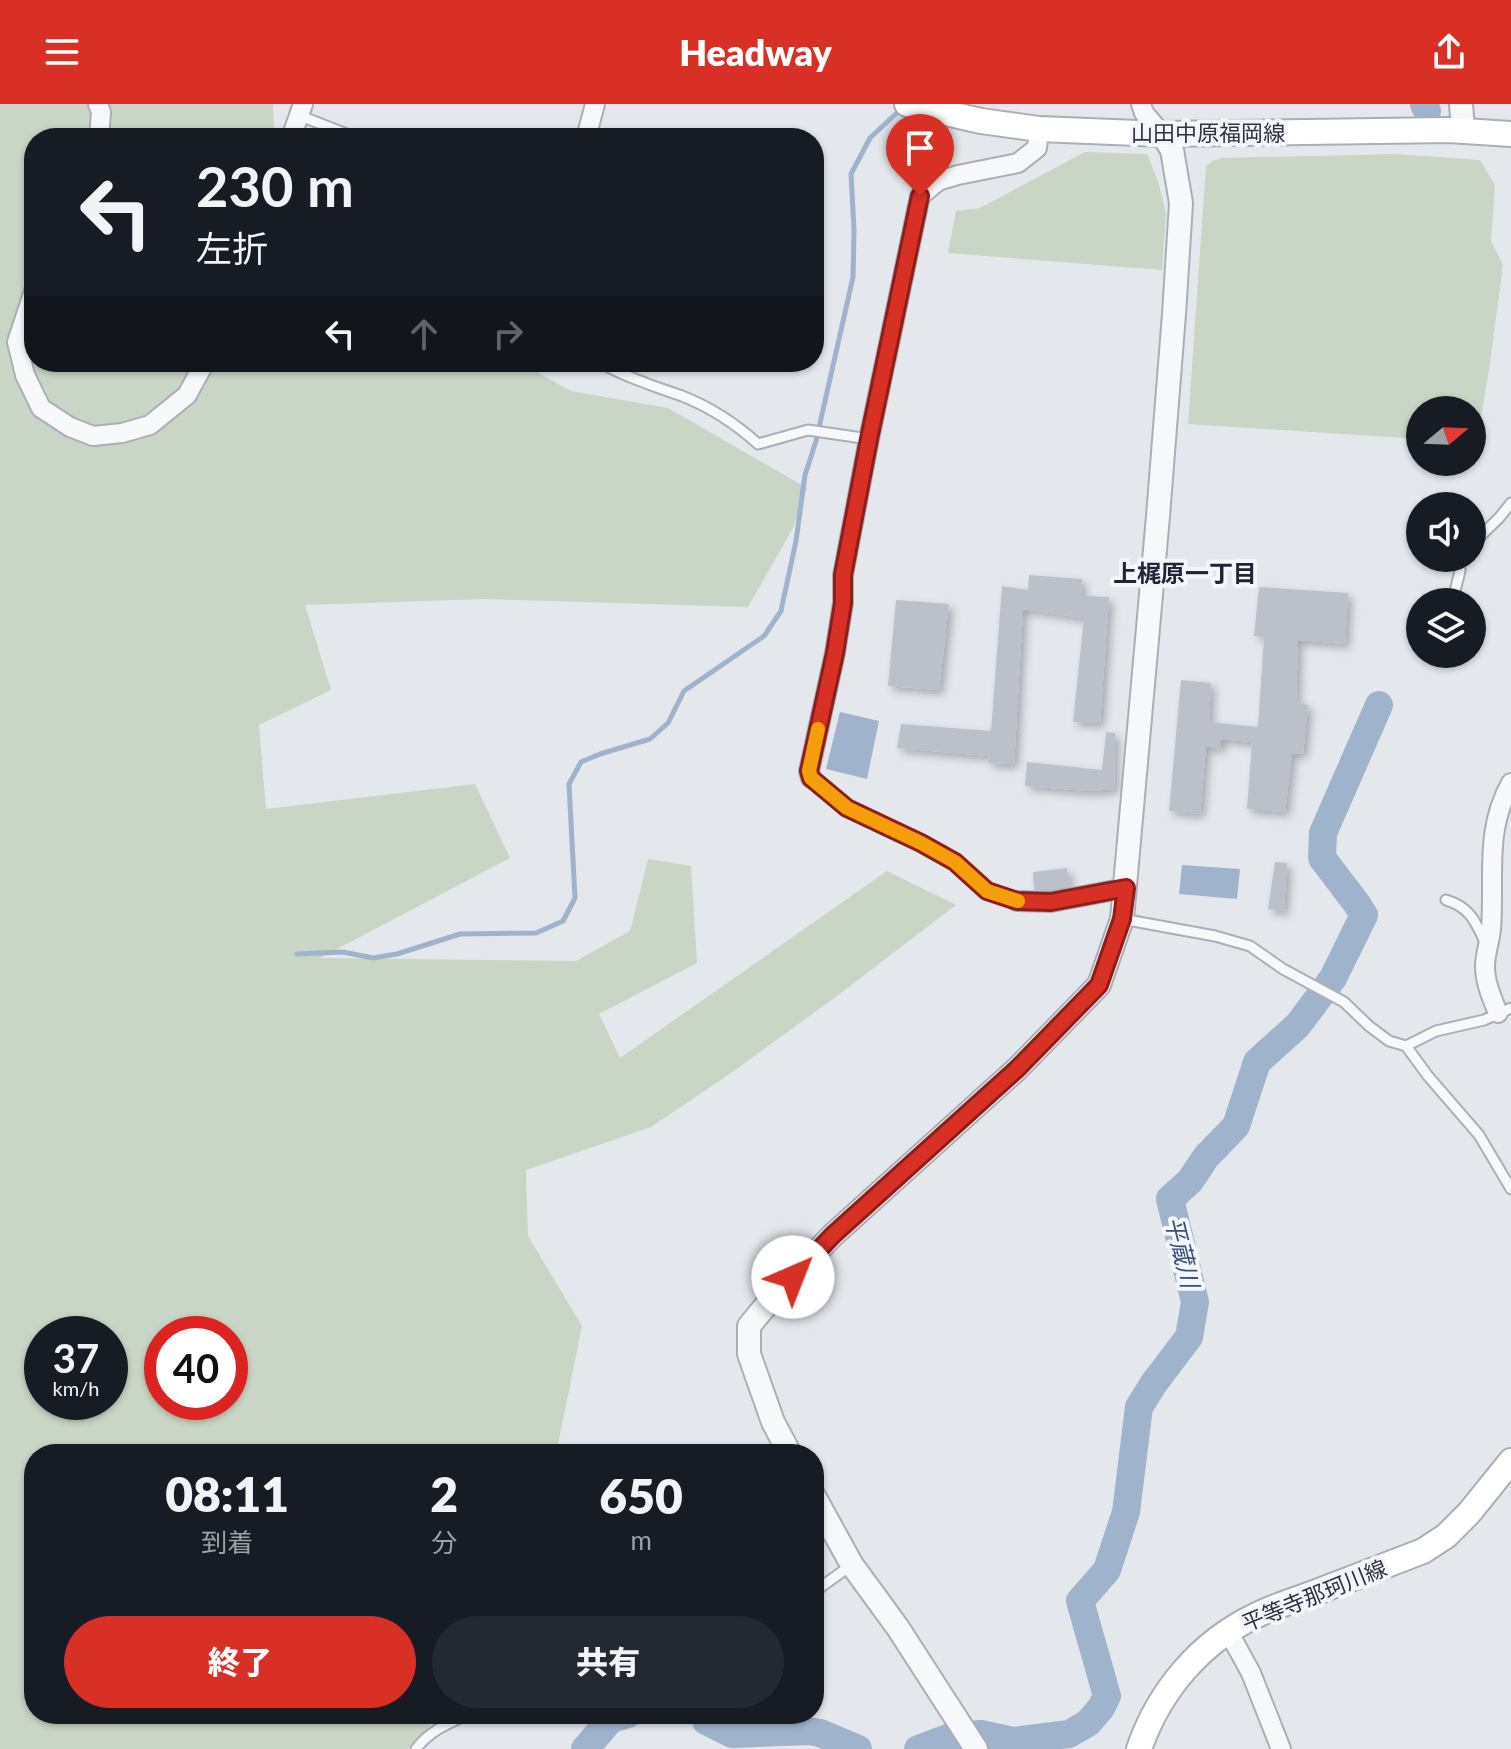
<!DOCTYPE html>
<html lang="ja">
<meta charset="utf-8">
<style>
:root{--surface:#171b24;--page:#242831;--text:#f1f3f6;--muted:#9ea1a6;--accent:#d93025}
body{margin:0;font-family:Lato,"Noto Sans JP",sans-serif;background:var(--page);color:var(--text);height:100vh;display:flex;flex-direction:column;font-size:30px;white-space:nowrap}
*{box-sizing:border-box;margin:0}
p{font-size:26px;color:var(--muted)}
.icon{flex:none;width:44px;height:44px;fill:none;stroke:currentColor;stroke-width:2;stroke-linecap:round;stroke-linejoin:round}
.map{position:relative;flex:1;overflow:hidden}
.details{position:absolute;left:24px;top:1340px;width:800px;height:280px;display:flex;flex-direction:column;background:var(--surface);border-radius:32px;box-shadow:0 2px 6px #0004}
.details>*{flex:none}
.banner{position:absolute;left:24px;top:24px;width:800px;height:244px;border-radius:32px;box-shadow:0 2px 6px #0004;background:#171b24;color:var(--text);overflow:hidden}
.needle{width:52px;rotate:71deg}
.buttons{position:absolute;left:1406px;top:292px;display:grid;gap:16px}
.buttons a{display:grid;place-items:center;width:80px;height:80px;border-radius:50%;background:var(--surface);box-shadow:0 2px 6px #0004;font-size:40px}
.speed{position:absolute;left:24px;top:1212px;display:flex;gap:16px;font-size:40px;font-weight:700;text-align:center}
.speed>*{display:grid;place-content:center;width:104px;height:104px;border-radius:50%;background:var(--surface);box-shadow:0 2px 6px #0004;line-height:1}
.speed small{font-size:20px;font-weight:400}
.speed .limit{border:12px solid #d22;background:#fff;color:#111}
.pin{position:absolute;display:grid;place-items:center;width:68px;height:68px;color:#fff;margin:-82px -34px;border-radius:50% 50% 50% 0;rotate:-45deg;box-shadow:0 0 8px #0007}
.pin .icon{rotate:45deg}
.me{position:absolute;width:88px;margin:-44px;rotate:44deg;stroke-linejoin:round;filter:drop-shadow(0 0 6px #0008)}
.turn{display:flex;align-items:center;gap:28px;height:168px;padding:0 40px;font-size:36px}
.turn .icon{width:104px;height:104px;stroke-width:2.5}
.turn b{display:block;font-size:56px;line-height:68px}
.lanes{display:flex;align-items:center;height:76px;padding:0 40px;background:#0003;justify-content:center;gap:40px;direction:ltr}
.lanes .off{opacity:.35}
.eta{display:flex;justify-content:space-evenly;align-items:center;height:136px;text-align:center}
.eta b{font-size:48px;font-weight:800;line-height:56px}
.cta{display:flex;gap:16px;margin-top:auto;padding:16px 40px}
.cta a{flex:1;height:92px;border-radius:48px;background:var(--accent);color:#fff;font-size:32px;font-weight:800;line-height:92px;text-align:center}
.cta a+a{background:var(--page);color:var(--text)}
header{display:flex;justify-content:space-between;align-items:center;height:104px;padding:0 40px;background:var(--accent);color:#fff;font-size:36px;font-weight:800}
.map>svg:first-child{display:block}
.green{fill:#c9d6c5;fill-rule:evenodd}
.water{fill:#9fb4cc}
.lines{fill:none;stroke-linecap:round;stroke-linejoin:round}
.stream{stroke:#9fb4cc;stroke-width:5}
.river{stroke:#9fb4cc;stroke-width:28}
.building{fill:#bbc0ca;filter:url(#shadow)}
.service-casing{stroke:#a9aeb7;stroke-width:13}
.minor-casing{stroke:#a9aeb7;stroke-width:22}
.tertiary-casing{stroke:#a9aeb7;stroke-width:26}
.secondary-casing{stroke:#a9aeb7;stroke-width:28}
.service{stroke:#f7f8fa;stroke-width:9}
.minor{stroke:#f7f8fa;stroke-width:18}
.tertiary{stroke:#f7f8fa;stroke-width:22}
.secondary{stroke:#fff;stroke-width:24}
.route-casing{stroke:#8d1f18;stroke-width:20}
.route{stroke:#d93025;stroke-width:14}
.slow{stroke:#f59e0b;stroke-width:14}
.labels{text-anchor:middle;dominant-baseline:central;stroke-width:8;stroke-linejoin:round;paint-order:stroke}
.street-label{font-size:22px;fill:#2b3445;stroke:#f4f6f9}
.neighbourhood-label{font-size:24px;font-weight:bold;fill:#1d2536;stroke:#f4f6f9}
.water-label{font-size:24px;font-style:italic;fill:#34527a;stroke:#f4f6f9}
</style>
<header><svg class="icon" aria-label="menu" viewBox="0 0 24 24"><path d="M4 6h16M4 12h16M4 18h16"/></svg>Headway<svg class="icon" aria-label="share" viewBox="0 0 24 24"><path d="M12 15V3M7 8l5-5 5 5M5 13v7h14v-7"/></svg></header>
<div class="map">
<svg width="1511" height="1645" viewBox="0 0 1511 1645">
<defs>
<filter id="shadow"><feDropShadow dx="4.5" dy="4.5" stdDeviation="4" flood-color="#0004"/></filter>
</defs>
<rect width="100%" height="100%" fill="#e4e7ec"/>
<g class="green">
<path d="M0 0H273L274 34H34V258H519L571 287 668 304 807 384 793 424 748 503 484 495 305 501 331 586 259 621 266 705 475 680 510 754 320 854 576 857 630 827 648 755 691 762 697 859 599 910 620 954 887 767 956 801 837 892 731 969 651 1023 526 1066 528 1132 582 1222 556 1350H34V1610H440L408 1645H0ZM42 1230H110V1298H42ZM162 1230H230V1298H162Z"/>
<polygon points="1085,48 1147,50 1158,77 1166,109 1162,166 948,149 956,107 980,104"/>
<polygon points="1396,50 1480,56 1495,81 1491,137 1503,161 1489,266 1477,338 1472,338 1472,306 1420,306 1420,335 1188,320 1206,62 1212,57 1222,54"/>
</g>
<g class="water">
<polygon points="840,608 879,617 867,675 826,665"/>
<polygon points="1182,761 1240,765 1237,795 1179,790"/>
</g>
<g class="lines">
<polyline class="stream" points="297,850 343,848 373,854 397,850 460,830 536,829 563,817 575,794 569,680 581,658 600,650 650,635 668,619 684,587 764,532 781,507 796,437 805,371 816,337 853,173 854,126 851,70 870,34 901,5"/>
<g class="river">
<polyline points="1424,0 1427,7"/>
<polyline points="705,1610 706,1617 732,1630 809,1627 820,1629 858,1645"/>
<polyline points="585,1645 611,1615 628,1610"/>
<polyline points="918,1645 953,1632 981,1630 1013,1637 1069,1630 1088,1619 1101,1604 1107,1592 1080,1497 1107,1466 1126,1408 1139,1303 1154,1279 1189,1233 1195,1198 1170,1095 1190,1077 1206,1053 1236,1022 1257,958 1298,921 1333,874 1364,811 1357,800 1322,754 1323,729 1379,601"/>
</g>
</g>
<g class="building">
<polygon points="1029,471 1082,475 1081,492 1109,493 1100,619 1073,618 1084,514 1023,505 1014,660 988,659 989,652 897,644 901,620 991,627 1002,482 1028,486"/>
<polygon points="1259,483 1348,489 1345,540 1298,536 1296,598 1308,601 1303,650 1292,649 1285,708 1247,705 1252,638 1221,635 1221,645 1206,642 1200,710 1169,707 1181,576 1211,579 1209,618 1258,623 1264,533 1254,532"/>
<polygon points="896,496 949,500 939,586 888,582"/>
<polygon points="1106,628 1115,629 1114,685 1089,687 1025,682 1027,658 1102,666"/>
<polygon points="1275,758 1287,759 1284,807 1268,805"/>
<polygon points="1067,764 1069,782 1050,786 1034,786 1033,768"/>
</g>
<g class="lines">
<g class="service-casing">
<g id="service">
<polyline points="298,11 357,34"/>
<path d="M599 258C626 273 653 282 682 292 710 303 736 320 758 340L808 326 869 335"/>
<polyline points="1472,440 1499,414 1511,399"/>
<polyline points="1453,495 1460,467 1459,454"/>
<polyline points="811,674 847,704 921,739 955,758 987,787 1017,797"/>
<path d="M1446 796C1469 803 1475 816 1485 838"/>
<polyline points="1122,815 1215,832 1250,842 1283,865 1344,898 1369,922 1389,937 1406,942 1428,972 1479,1031 1511,1085"/>
<polyline points="1406,942 1436,927 1484,916 1511,904"/>
<polyline points="814,1488 850,1462"/>
<path d="M416 1645C429 1627 449 1619 469 1610"/>
</g>
</g>
<g class="minor-casing">
<g id="minor">
<polyline points="98,0 101,8 99,34"/>
<polyline points="1141,0 1144,9 1162,30"/>
<polyline points="291,34 303,0"/>
<polyline points="586,34 595,0"/>
<polyline points="34,187 17,238 25,271 41,304 70,323 93,332 122,329 150,321 187,291 205,258"/>
<polyline points="811,674 809,667 835,549 843,499 843,471 869,335 920,92 938,77 958,71 1018,59 1037,44 1039,25"/>
<polyline points="1017,797 1051,798 1126,784"/>
<path d="M1498 909C1492 894 1485 879 1485 862 1485 850 1490 837 1491 825 1495 773 1484 727 1511 679"/>
<polyline points="1228,1527 1251,1569 1281,1645"/>
</g>
</g>
<g class="tertiary-casing">
<g id="tertiary">
<polyline points="1461,0 1463,26"/>
<polyline points="790,1350 773,1318 749,1250 749,1222 773,1193 833,1131 1017,965 1099,881 1122,815 1158,412 1174,210 1181,99 1172,46 1162,30"/>
<polyline points="814,1392 852,1461 898,1524 976,1645"/>
</g>
</g>
<g class="secondary-casing">
<g id="secondary">
<polyline points="907,0 981,17 1039,25 1162,30 1449,26 1511,30"/>
<path d="M1139 1645C1159 1587 1200 1538 1257 1511 1275 1502 1295 1496 1314 1489 1350 1475 1386 1461 1423 1447L1446 1432 1469 1409 1511 1357"/>
</g>
</g>
<use href="#service" class="service"/>
<use href="#minor" class="minor"/>
<use href="#tertiary" class="tertiary"/>
<use href="#secondary" class="secondary"/>
</g>
<g class="lines">
<g class="route-casing">
<polyline id="route" points="793,1173 833,1131 1017,965 1099,881 1122,815 1126,784 1051,798 1017,797 987,787 955,758 921,739 847,704 811,674 809,667 835,549 843,499 843,471 869,335 920,92"/>
</g>
<use href="#route" class="route"/>
<polyline class="slow" points="818,625 809,667 811,674 847,704 921,739 955,758 987,787 1018,797"/>
</g>
<g class="labels">
<g class="street-label">
<text x="1208" y="28">山田中原福岡線</text>
<text transform="translate(1314 1491) rotate(-22)">平等寺那珂川線</text>
</g>
<g class="neighbourhood-label">
<text x="1185" y="468">上梶原一丁目</text>
</g>
<g class="water-label">
<text transform="translate(1183 1148) rotate(76)">平蔵川</text>
</g>
</g>
</svg>
<div class="buttons">
<a><svg class="needle" viewBox="-14 -14 28 28"><path d="M0-13l5 13h-10z" fill="#e53935"/><path d="M0 13l5-13h-10z" fill="#9ea1a6"/></svg></a>
<a><svg class="icon" aria-label="sound" viewBox="0 0 24 24"><path d="M4 9h4l5-4v14l-5-4H4zM17 9q2 3 0 6"/></svg></a>
<a><svg class="icon" aria-label="layers" viewBox="0 0 24 24"><path d="M12 4l9 5-9 5-9-5zM3 14l9 5 9-5"/></svg></a>
</div>
<div class="speed"><div>37<small>km/h</small></div><div class="limit">40</div></div>
<div class="pin" style="left:920px;top:92px;background:#d93025"><svg class="icon" aria-label="arrive" viewBox="0 0 24 24"><path d="M6 21V4h12l-3 4 3 4H6"/></svg></div>
<svg class="me" style="left:793px;top:1173px" viewBox="-20 -20 40 40"><circle r="19" fill="#fff"/><path d="M0-13L10 11 0 6-10 11z" fill="#d93025"/></svg>
<div class="banner">
<div class="turn"><svg class="icon" aria-label="left" viewBox="0 0 24 24"><path d="M17 20v-9H6M10 6l-5 5 5 5"/></svg><div><b>230 m</b>左折</div></div>
<div class="lanes"><svg class="icon" aria-label="left" viewBox="0 0 24 24"><path d="M17 20v-9H6M10 6l-5 5 5 5"/></svg><svg class="icon off" aria-label="ahead" viewBox="0 0 24 24"><path d="M12 20V5M6 11l6-6 6 6"/></svg><svg class="icon off" aria-label="right" viewBox="0 0 24 24"><path d="M7 20v-9h11M14 6l5 5-5 5"/></svg></div>
</div>
<section class="details">
<div class="eta">
<div><b>08:11</b><p>到着</p></div>
<div><b>2</b><p>分</p></div>
<div><b>650</b><p>m</p></div>
</div>
<div class="cta"><a>終了</a><a>共有</a></div>
</section>
</div>
